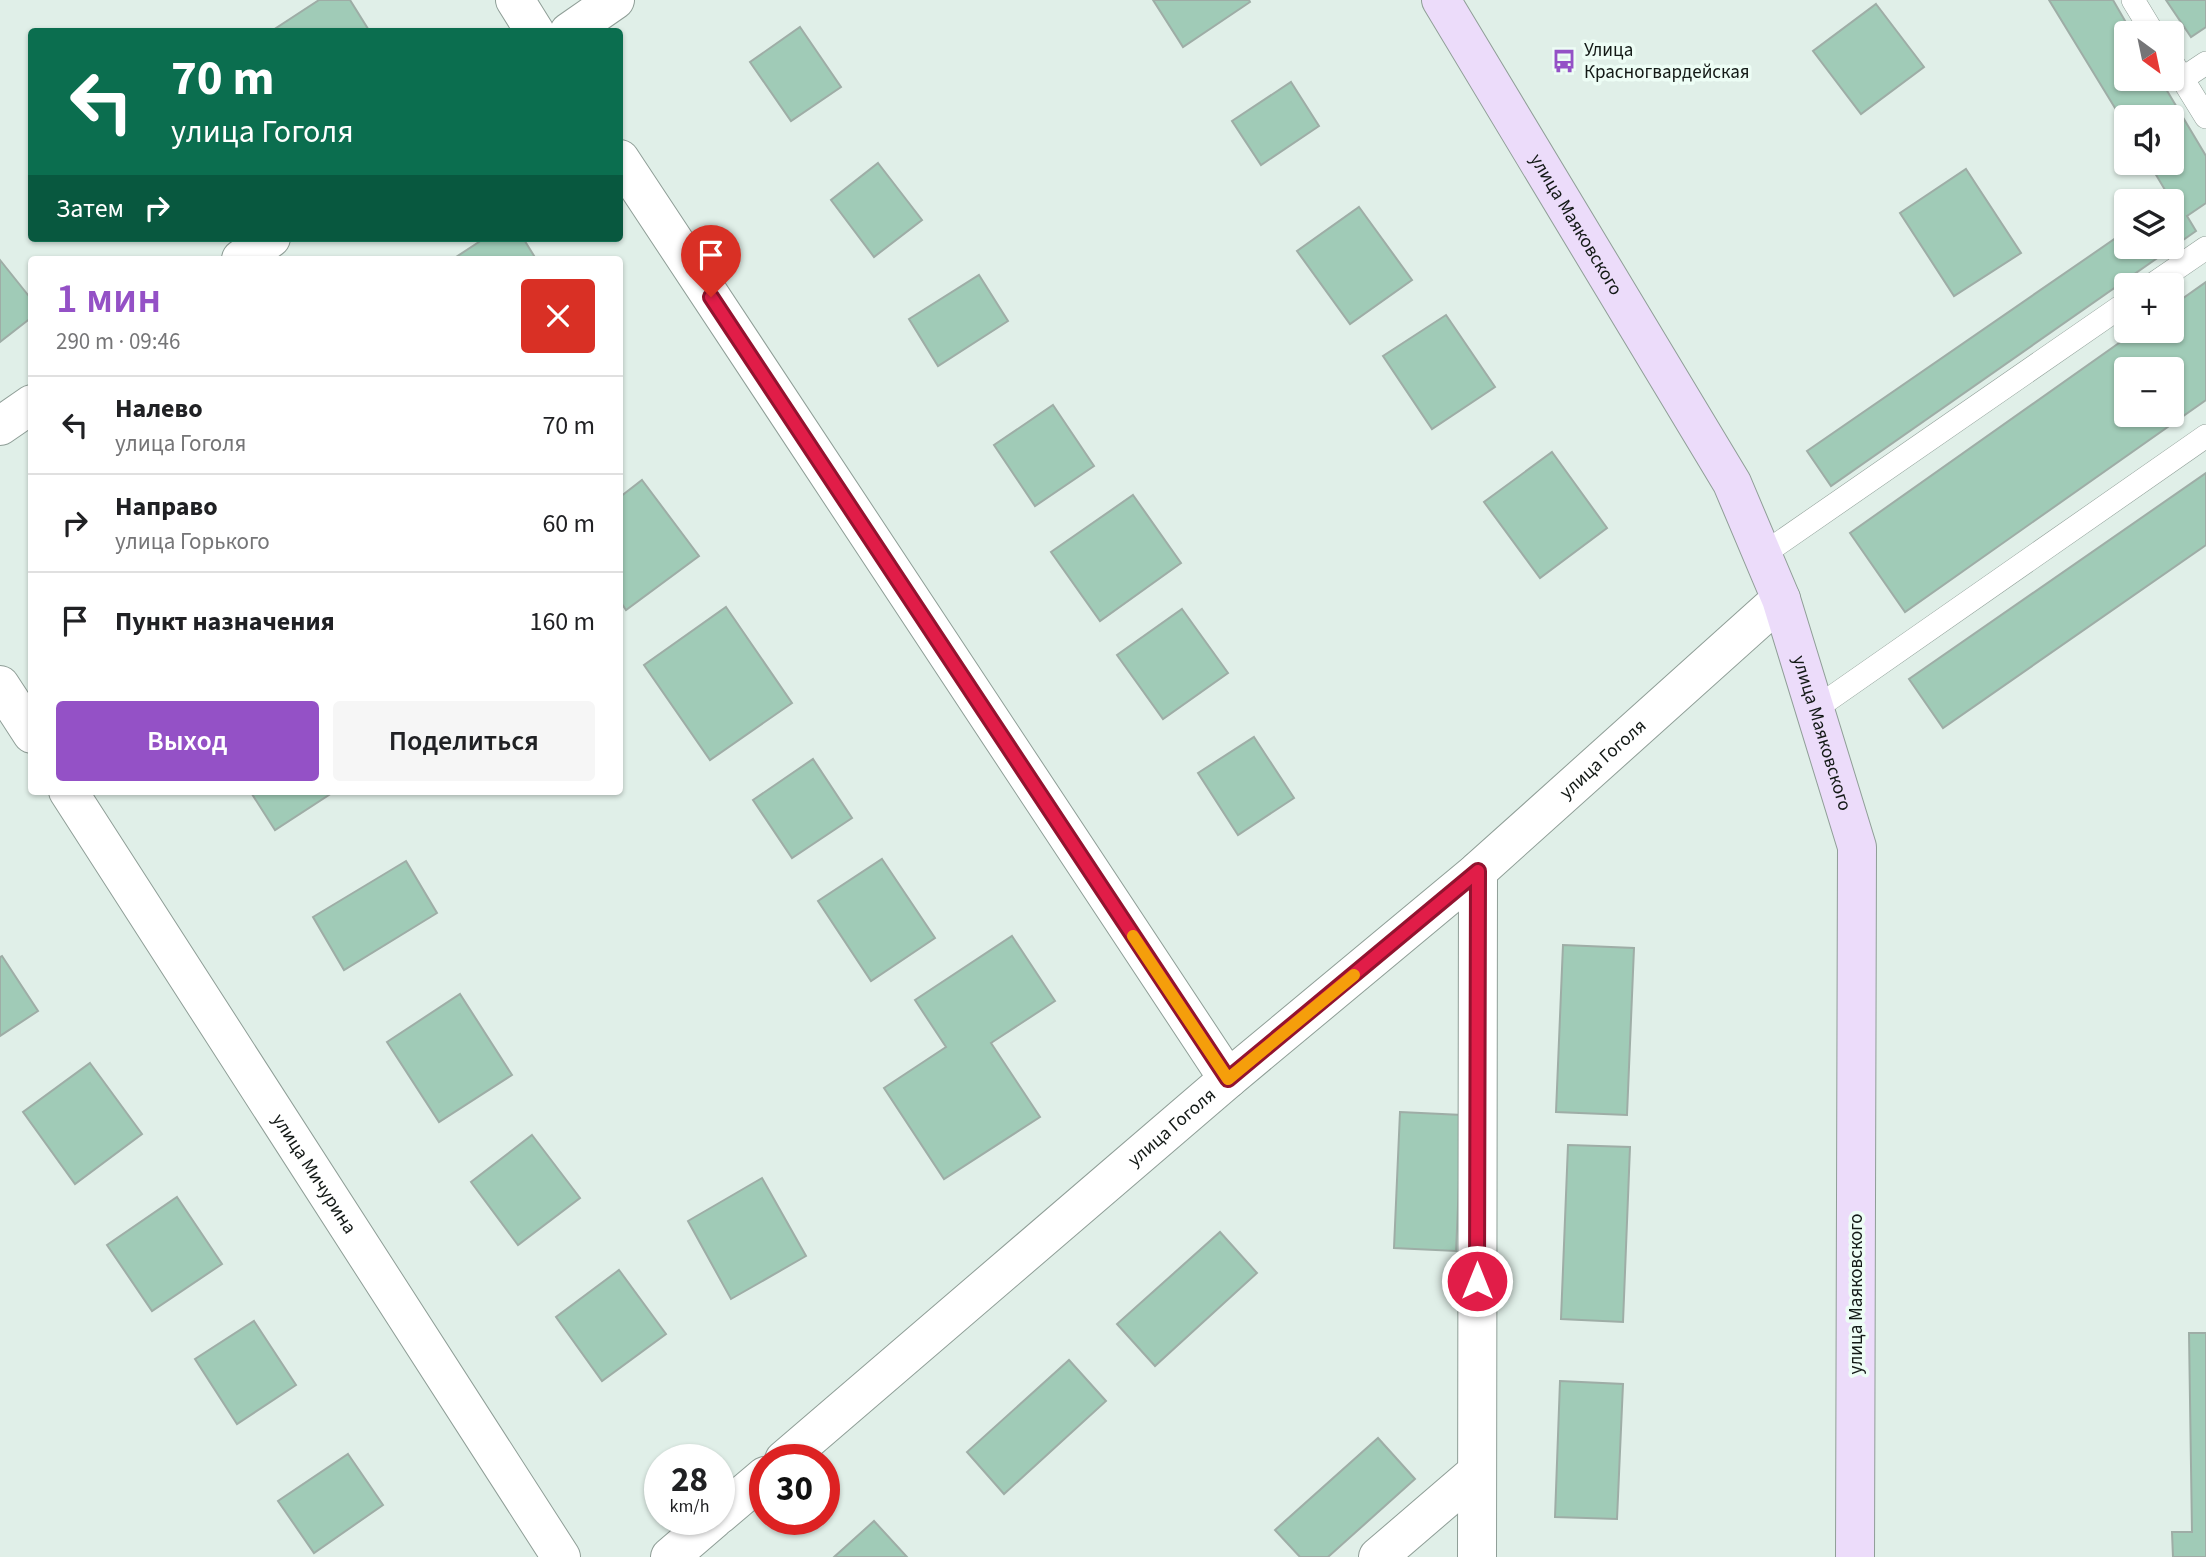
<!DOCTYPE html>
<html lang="ru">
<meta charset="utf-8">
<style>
:root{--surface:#fff;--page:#f6f6f6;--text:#202124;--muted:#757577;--line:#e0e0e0;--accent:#9451c6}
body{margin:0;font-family:"Source Sans 3",sans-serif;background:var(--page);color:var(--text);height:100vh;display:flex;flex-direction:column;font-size:26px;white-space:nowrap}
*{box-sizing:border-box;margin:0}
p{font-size:23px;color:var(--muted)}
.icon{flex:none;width:38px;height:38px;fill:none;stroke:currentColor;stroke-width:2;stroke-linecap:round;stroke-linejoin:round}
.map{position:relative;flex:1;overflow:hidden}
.sheet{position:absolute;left:28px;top:256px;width:595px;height:539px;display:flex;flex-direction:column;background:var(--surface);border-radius:7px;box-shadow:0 2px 5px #0004}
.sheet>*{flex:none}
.hud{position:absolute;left:28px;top:28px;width:595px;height:214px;border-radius:7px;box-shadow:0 2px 5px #0004;background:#0b6e4f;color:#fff;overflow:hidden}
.needle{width:46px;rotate:147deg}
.fabs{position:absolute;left:2114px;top:21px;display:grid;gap:14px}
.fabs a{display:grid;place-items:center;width:70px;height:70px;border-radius:7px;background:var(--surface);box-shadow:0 2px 5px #0004;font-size:35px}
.speed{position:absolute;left:644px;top:1444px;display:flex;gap:14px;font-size:35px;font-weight:700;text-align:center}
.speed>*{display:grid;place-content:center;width:91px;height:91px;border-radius:50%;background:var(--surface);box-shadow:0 2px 5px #0004;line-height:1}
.speed small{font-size:18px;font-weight:400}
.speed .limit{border:10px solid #d22;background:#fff;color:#111}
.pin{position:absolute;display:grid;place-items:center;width:60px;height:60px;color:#fff;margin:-72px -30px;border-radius:50% 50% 50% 0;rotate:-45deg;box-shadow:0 0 7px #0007}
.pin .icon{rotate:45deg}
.me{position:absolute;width:77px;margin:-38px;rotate:0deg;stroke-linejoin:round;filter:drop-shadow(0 0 5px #0008)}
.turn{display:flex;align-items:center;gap:24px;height:147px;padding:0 28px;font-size:32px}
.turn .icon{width:91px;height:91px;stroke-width:2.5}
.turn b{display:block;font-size:49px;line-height:60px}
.then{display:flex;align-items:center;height:66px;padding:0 28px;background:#0003;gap:14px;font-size:26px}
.round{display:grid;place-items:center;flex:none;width:74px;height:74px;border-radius:7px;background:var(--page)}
.summary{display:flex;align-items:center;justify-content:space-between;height:119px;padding:0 28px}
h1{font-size:42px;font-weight:600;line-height:52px;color:var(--accent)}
.cta{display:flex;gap:14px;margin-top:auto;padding:14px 28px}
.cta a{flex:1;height:80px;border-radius:7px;background:var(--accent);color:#fff;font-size:28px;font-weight:600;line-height:80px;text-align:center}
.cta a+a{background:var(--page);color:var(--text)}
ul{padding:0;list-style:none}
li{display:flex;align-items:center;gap:21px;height:98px;padding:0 28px;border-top:2px solid var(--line)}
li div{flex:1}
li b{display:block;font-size:26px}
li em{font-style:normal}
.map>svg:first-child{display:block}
.building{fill:#a0cbb7;stroke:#9eada6;stroke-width:2;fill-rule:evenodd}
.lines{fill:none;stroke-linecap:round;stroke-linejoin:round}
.lane-casing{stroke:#8f9e97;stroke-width:24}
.street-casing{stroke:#8f9e97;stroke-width:40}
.secondary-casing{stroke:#8f9e97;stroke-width:40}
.lane{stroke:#fff;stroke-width:23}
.street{stroke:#fff;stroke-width:38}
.secondary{stroke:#ecdcfa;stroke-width:38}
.route-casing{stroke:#92132f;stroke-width:18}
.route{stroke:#e11d48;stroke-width:12}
.slow{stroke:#f59e0b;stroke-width:12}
.labels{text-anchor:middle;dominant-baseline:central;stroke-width:7;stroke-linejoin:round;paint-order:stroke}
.poi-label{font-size:19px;fill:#131916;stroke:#edfdf5;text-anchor:start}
.street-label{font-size:19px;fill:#131916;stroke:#edfdf5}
</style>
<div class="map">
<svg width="2206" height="1557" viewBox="0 0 2206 1557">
<rect width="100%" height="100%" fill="#e0efe8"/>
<g class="building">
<polygon points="319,0 350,0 370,32 270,32"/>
<polygon points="1153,0 1249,0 1250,2 1183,47"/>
<polygon points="2049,0 2113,0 2132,33 2126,33 2126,79 2160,79 2206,156 2206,203 2187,216 2196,231 1831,486 1807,451 2126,231 2126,247 2172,247 2172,201 2170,201 2171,200 2149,163 2172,163 2172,117 2126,117 2126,126"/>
<polygon points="2166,0 2206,0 2206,27 2191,37"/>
<polygon points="1876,4 1924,67 1861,114 1813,51"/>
<polygon points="800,27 841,87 791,121 750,62"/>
<polygon points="1291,82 1319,126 1261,165 1232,121"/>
<polygon points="878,163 922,220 874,257 831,200"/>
<polygon points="1966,169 2021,253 1954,296 1900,213"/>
<polygon points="1359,207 1412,280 1350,324 1297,251"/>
<polygon points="485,238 523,238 536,259 453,259"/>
<polygon points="0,260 32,300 32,317 0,342"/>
<polygon points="979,275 1008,321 938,366 909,319"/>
<path d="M2206 282V400L1905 612 1850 533 2136 331H2172V306ZM2126 369H2172V415H2126Z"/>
<polygon points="1446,315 1495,387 1432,429 1383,356"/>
<polygon points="1053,405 1094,466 1035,506 994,445"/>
<polygon points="1552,452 1607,528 1540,578 1484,502"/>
<polygon points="2206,473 2206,545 1943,728 1909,679"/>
<polygon points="642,480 699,556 626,610 620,601 620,497"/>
<polygon points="1133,495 1181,563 1100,621 1051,552"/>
<polygon points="726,607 792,703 710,760 644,665"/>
<polygon points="1182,609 1228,673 1163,719 1117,655"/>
<polygon points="1254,737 1294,798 1238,835 1198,773"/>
<polygon points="813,759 852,818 792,858 753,800"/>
<polygon points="250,791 335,791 275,830"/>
<polygon points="882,859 935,938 871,981 818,901"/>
<polygon points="406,861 437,913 344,970 313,917"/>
<polygon points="1012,936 1055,1001 991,1043 1040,1117 944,1179 884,1088 946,1047 915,1000"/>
<polygon points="1563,945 1634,948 1627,1115 1556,1112"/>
<polygon points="2,956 38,1011 0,1036 0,957"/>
<polygon points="460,994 512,1075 439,1122 387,1042"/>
<polygon points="90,1063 142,1134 75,1184 23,1112"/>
<polygon points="1400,1112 1462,1115 1456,1251 1394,1248"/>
<polygon points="532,1135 580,1198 518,1245 471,1182"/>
<polygon points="1568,1145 1630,1147 1623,1322 1561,1319"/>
<polygon points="762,1178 806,1256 731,1299 688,1221"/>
<polygon points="177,1197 222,1264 152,1311 107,1245"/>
<polygon points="1220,1232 1257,1273 1155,1366 1117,1324"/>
<polygon points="619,1270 666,1334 602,1381 556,1317"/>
<polygon points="254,1321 296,1385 237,1424 195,1359"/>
<polygon points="2189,1333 2206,1333 2206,1557 2173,1557 2172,1532 2192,1532"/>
<polygon points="1069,1360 1106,1401 1004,1494 967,1452"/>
<polygon points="1560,1381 1623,1384 1617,1519 1555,1517"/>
<polygon points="1378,1438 1415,1479 1328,1557 1300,1557 1275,1530"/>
<polygon points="348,1454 383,1505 314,1553 278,1501"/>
<polygon points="874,1521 907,1557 834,1557"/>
</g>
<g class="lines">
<g class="lane-casing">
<g id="lane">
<polyline points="2133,0 2153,33"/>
<polyline points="2172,62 2206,117"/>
<polyline points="2182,79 2206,63"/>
<polyline points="2152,285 2206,248"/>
<polyline points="1762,555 2126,303"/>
<polyline points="1815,709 2206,436"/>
</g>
</g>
<g class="street-casing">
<g id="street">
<polyline points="515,0 535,32"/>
<polyline points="569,32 615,0"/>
<polyline points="620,159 1228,1079"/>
<polyline points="241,259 271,238"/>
<polyline points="0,426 32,404"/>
<polyline points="0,685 32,734"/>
<path id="s1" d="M68 791 561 1557"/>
<path id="s2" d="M784 1460 1228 1079 1478 871 1781 599"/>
<polyline points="719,1515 765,1476"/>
<polyline points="670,1557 714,1519"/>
<polyline points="1378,1557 1477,1472"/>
<polyline points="1477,1557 1478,871"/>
</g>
</g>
<g class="secondary-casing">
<g id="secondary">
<path id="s3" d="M1441 0 1732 483 1781 599 1857 847 1855 1557"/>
</g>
</g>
<use href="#lane" class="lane"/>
<use href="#street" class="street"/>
<use href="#secondary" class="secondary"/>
</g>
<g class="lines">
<g class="route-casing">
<polyline id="route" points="711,297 1228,1079 1478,871 1477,1281"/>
</g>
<use href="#route" class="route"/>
<polyline class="slow" points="1133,936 1228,1079 1354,975"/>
</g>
<defs>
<g id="bus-bare" transform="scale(1.89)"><path d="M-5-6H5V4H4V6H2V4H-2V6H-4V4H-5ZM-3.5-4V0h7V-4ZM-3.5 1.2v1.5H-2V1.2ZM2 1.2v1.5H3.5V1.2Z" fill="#9451c6" stroke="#edfdf5" stroke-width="2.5" paint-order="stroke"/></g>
</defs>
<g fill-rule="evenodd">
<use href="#bus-bare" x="1564" y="61"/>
</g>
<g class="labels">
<g class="poi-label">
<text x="1584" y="50">Улица<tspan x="1584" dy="22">Красногвардейская</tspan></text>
</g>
<g class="street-label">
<text stroke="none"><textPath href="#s3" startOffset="262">улица Маяковского</textPath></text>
<text stroke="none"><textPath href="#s3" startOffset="830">улица Маяковского</textPath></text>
<text stroke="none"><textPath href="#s2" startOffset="1078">улица Гоголя</textPath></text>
<text stroke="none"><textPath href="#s2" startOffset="511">улица Гоголя</textPath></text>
<text stroke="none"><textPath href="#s1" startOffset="455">улица Мичурина</textPath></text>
<text transform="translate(1856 1294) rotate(-90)">улица Маяковского</text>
</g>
</g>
</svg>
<div class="fabs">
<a><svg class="needle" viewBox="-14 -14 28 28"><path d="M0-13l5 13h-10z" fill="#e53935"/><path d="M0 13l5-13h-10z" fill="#757577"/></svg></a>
<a><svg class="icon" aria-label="sound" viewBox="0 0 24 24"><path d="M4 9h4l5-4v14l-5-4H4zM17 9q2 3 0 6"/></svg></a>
<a><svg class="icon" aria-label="layers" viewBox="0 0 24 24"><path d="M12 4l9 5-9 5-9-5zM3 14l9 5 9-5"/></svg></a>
<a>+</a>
<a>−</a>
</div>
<div class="speed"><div>28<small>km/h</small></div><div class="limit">30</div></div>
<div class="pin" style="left:711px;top:297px;background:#d93025"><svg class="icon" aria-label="arrive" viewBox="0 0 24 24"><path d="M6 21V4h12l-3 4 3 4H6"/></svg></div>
<svg class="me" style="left:1477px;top:1281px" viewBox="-20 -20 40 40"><circle r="17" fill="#e11d48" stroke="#fff" stroke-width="3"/><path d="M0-11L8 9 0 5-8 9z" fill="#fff"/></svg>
<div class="hud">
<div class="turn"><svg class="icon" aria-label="left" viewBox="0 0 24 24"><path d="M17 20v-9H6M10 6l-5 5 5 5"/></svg><div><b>70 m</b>улица Гоголя</div></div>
<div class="then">Затем<svg class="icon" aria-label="right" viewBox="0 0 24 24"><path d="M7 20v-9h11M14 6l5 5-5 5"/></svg></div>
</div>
<section class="sheet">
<div class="summary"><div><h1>1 мин</h1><p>290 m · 09:46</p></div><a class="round" style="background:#d93025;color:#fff"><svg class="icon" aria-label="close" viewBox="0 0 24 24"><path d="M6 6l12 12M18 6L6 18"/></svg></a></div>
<ul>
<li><svg class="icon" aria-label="left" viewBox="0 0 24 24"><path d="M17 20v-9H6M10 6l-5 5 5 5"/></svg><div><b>Налево</b><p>улица Гоголя</p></div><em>70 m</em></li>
<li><svg class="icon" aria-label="right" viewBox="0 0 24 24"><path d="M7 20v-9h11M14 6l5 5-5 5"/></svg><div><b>Направо</b><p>улица Горького</p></div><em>60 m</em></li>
<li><svg class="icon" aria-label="arrive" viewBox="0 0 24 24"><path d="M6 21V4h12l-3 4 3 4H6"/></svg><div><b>Пункт назначения</b></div><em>160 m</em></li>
</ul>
<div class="cta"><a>Выход</a><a>Поделиться</a></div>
</section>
</div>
